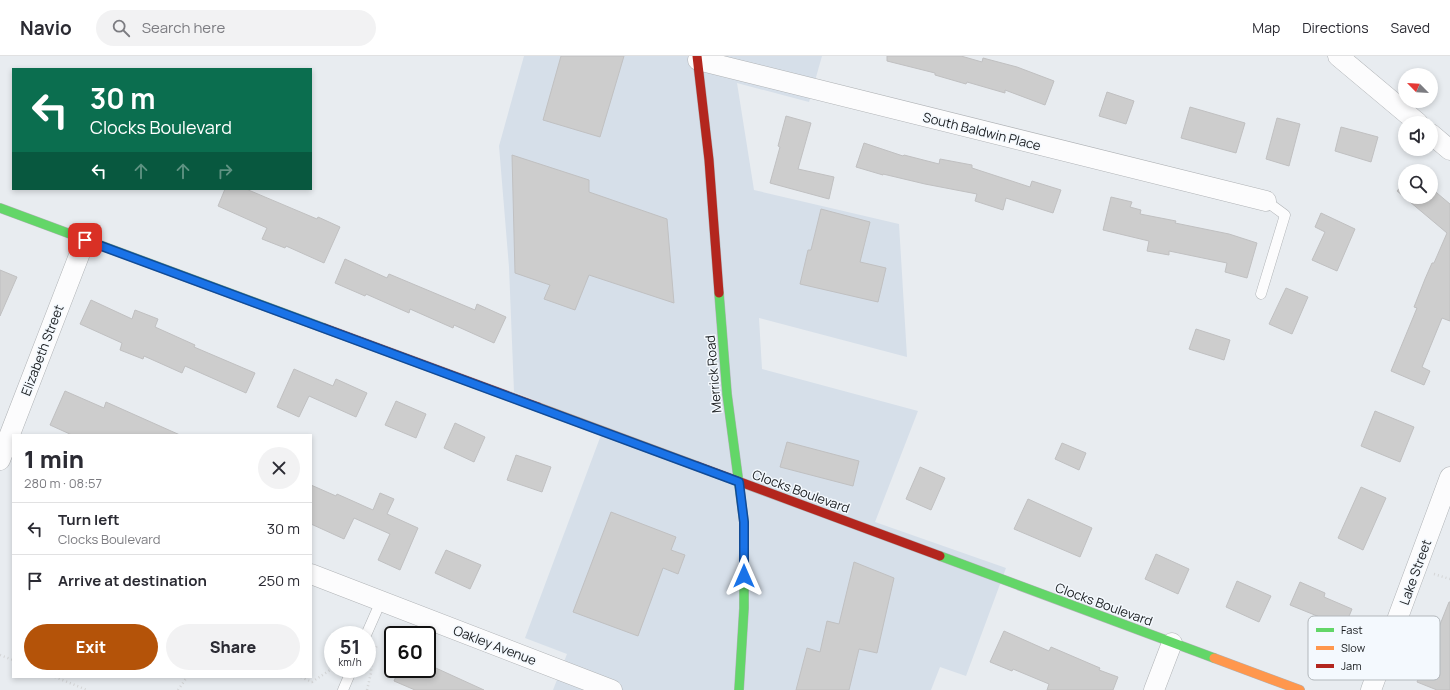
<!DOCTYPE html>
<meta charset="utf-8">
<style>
:root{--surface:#fff;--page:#f2f2f3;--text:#2b2b33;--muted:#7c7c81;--line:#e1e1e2;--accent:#b45309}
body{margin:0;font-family:Manrope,sans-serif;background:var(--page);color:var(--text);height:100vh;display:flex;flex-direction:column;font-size:15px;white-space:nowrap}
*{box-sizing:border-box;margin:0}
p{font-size:13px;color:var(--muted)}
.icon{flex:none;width:22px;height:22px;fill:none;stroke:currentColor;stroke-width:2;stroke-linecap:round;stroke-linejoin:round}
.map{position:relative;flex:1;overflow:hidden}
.panel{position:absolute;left:12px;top:378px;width:300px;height:244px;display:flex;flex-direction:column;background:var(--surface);border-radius:0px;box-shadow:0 2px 6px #0003}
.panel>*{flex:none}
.top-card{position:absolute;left:12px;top:12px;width:300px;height:122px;border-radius:0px;box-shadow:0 2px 6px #0003;background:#0b6e4f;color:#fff;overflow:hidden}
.needle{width:26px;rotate:294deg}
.controls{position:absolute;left:1398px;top:12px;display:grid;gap:8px}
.controls a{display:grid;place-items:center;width:40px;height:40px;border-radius:50%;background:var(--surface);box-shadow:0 2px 6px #0003;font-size:20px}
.speed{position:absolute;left:324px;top:570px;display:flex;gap:8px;font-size:20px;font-weight:700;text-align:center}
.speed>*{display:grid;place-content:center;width:52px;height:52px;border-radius:50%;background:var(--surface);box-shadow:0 2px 6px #0003;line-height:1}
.speed small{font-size:10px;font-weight:400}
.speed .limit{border:2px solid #111;border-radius:6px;background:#fff;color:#111}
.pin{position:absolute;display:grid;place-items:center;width:34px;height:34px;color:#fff;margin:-17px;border-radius:8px;box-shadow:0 2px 6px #0006}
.me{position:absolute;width:44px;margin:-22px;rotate:0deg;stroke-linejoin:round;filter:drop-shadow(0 0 3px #0008)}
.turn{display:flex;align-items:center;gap:14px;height:84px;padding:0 12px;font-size:18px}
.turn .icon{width:52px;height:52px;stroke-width:2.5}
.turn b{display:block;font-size:28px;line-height:34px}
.lanes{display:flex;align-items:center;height:38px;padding:0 12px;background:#0003;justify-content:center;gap:20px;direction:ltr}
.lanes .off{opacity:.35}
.round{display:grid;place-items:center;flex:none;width:42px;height:42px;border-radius:21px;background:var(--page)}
.summary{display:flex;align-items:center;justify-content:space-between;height:68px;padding:0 12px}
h1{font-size:24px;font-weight:800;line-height:30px}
.cta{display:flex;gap:8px;margin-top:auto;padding:8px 12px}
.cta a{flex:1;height:46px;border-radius:24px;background:var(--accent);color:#fff;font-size:16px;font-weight:800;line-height:46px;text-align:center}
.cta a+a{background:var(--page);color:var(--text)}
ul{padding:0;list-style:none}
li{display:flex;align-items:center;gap:12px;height:52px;padding:0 12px;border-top:1px solid var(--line)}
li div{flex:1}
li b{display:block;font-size:15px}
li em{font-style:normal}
header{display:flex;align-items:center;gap:24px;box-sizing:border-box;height:56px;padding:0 20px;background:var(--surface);border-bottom:1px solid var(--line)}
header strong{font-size:19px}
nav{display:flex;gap:22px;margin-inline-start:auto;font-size:14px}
.search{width:280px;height:36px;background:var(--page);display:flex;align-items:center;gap:10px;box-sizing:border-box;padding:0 14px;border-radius:22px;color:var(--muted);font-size:15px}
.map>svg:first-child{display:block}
.built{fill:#d6dfe9}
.building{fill:#cdcdcd;stroke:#c0c0c1}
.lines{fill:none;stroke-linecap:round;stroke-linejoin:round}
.lane-casing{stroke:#b0b3b6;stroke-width:11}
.street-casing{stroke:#b0b3b6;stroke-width:21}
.fast-casing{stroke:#b0b3b6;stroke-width:10}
.slow-casing{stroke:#b0b3b6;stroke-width:10}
.jam-casing{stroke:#b0b3b6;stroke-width:10}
.path{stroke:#d4d5d6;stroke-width:2.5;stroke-dasharray:1 3;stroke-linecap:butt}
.lane{stroke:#fcfcfd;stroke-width:10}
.street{stroke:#fcfcfd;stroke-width:20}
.fast{stroke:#63d668;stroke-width:9}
.slow{stroke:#ff974d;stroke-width:9}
.jam{stroke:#b3261e;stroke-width:9}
.route-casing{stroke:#114b97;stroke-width:10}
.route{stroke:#1a73e8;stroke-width:7}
.labels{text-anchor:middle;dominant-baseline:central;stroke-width:3;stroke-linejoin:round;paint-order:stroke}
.street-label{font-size:13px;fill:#191c1f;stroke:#f4f9fe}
.key{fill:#f4f9fe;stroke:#b2b7bb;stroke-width:1}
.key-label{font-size:11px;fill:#191c1f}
</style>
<header>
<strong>Navio</strong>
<div class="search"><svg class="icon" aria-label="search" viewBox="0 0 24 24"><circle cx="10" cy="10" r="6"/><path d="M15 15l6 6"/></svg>Search here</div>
<nav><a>Map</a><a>Directions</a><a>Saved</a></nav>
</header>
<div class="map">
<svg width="1450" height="634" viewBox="0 0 1450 634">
<rect width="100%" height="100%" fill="#e8ecf0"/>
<polygon class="built" points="524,0 822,0 809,46 737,27 754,134 899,168 907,301 759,262 762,313 918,355 875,466 1006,512 966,620 940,611 931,634 553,634 567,598 525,582 604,371 514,336 509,211 499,90"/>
<g class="building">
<polygon points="561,0 624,0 600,81 543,64"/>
<polygon points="887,0 961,0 982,6 983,2 1017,11 1054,25 1045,49 1005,34 1005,37 967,26 966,28 935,19 935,17 887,5"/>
<polygon points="1107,36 1134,45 1126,68 1099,60"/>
<polygon points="1190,51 1245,67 1236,97 1181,82"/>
<polygon points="786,60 811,67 798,113 834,121 829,143 770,127 780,91 778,90"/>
<polygon points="1277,62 1300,68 1289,110 1266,103"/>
<polygon points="1341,71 1378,81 1371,106 1335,95"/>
<polygon points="864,87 903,100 904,99 939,108 940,103 972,109 972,112 1030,131 1032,125 1061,134 1053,157 1006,142 1003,154 975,145 977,138 925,128 883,118 883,119 856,111"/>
<polygon points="512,99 589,124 589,136 667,163 674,247 589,219 575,254 544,243 550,229 515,217"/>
<polygon points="1405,126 1405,141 1431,141 1431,132 1450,148 1450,265 1442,262 1422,311 1430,315 1424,329 1391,315 1417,252 1414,251 1425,223 1432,207 1434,207 1447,177 1397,135"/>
<polygon points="225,133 246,133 317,163 318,161 340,171 324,207 286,190 285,192 262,183 267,172 218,150"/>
<polygon points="1111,141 1132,146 1130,151 1141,154 1140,158 1176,165 1175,167 1229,178 1257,187 1247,222 1225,216 1227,207 1169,195 1169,199 1147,195 1149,185 1103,174"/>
<polygon points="821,153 870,166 860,206 886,212 878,246 800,228 808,194 811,194"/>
<polygon points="1321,157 1355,173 1337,215 1312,204 1325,176 1315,171"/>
<polygon points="345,203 387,222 389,218 475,254 477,248 506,261 494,287 454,269 453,272 410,253 409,257 366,238 365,240 335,227"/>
<polygon points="0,214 17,221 0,260"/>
<polygon points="1286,232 1308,241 1292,278 1269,268"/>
<polygon points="91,244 132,263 135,254 158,263 155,271 195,289 194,291 255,317 246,337 185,310 182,317 144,300 143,303 120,294 122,287 80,268"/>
<polygon points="1196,273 1230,284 1224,304 1189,293"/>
<polygon points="294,313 333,330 336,323 367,337 356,361 309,340 299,361 277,351"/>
<polygon points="65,335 104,352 106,346 180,379 72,379 50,369"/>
<polygon points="396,345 426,358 416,382 385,369"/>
<polygon points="1375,355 1414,371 1400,406 1361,390"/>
<polygon points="455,367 485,381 474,406 444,392"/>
<polygon points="787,386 859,405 853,430 780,411"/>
<polygon points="1062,387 1086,397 1079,414 1055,403"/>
<polygon points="516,399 551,411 542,436 507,424"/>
<polygon points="920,411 945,422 931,454 906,443"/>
<polygon points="311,429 336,440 337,438 373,454 380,437 394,443 387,458 418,472 400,514 378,504 390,478 354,462 344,483 311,468"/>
<polygon points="1361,431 1386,442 1363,494 1338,482"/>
<polygon points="1028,443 1092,472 1080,501 1014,473"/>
<polygon points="611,456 676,481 671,494 685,499 678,518 663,512 638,580 573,556"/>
<polygon points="446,494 481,509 470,533 435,517"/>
<polygon points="1156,498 1189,513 1178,538 1145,523"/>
<polygon points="854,506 894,522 877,597 859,593 849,634 796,634 807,592 820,596 827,565 839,568"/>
<polygon points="1237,525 1271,540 1259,566 1226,551"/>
<polygon points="1300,526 1325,537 1324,541 1352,553 1340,582 1327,576 1332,566 1290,549"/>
<polygon points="1449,546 1450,546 1450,634 1437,634 1417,626"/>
<polygon points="1004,575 1049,595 1051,591 1100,612 1099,614 1118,621 1113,634 1047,634 1049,628 1013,613 1012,615 990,606"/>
<polygon points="427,608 484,634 415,634 394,625 399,613 427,613"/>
</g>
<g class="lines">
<g class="lane-casing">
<g id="lane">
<polyline points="1261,238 1285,159 1266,145"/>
<polyline points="366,579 381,545"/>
<polyline points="343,634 352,613"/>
</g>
</g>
<g class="street-casing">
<g id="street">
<polyline points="1338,0 1418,67"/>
<polyline points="698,4 1266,145"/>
<polyline points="1431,78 1450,94"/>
<polyline points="0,404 85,184"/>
<polyline points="311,518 612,634"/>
<polyline points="1154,634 1172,587"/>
<polyline points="1371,634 1450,421"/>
</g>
</g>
<g class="fast-casing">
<g id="fast">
<polyline points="0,152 324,272"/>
<polyline points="719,237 727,338 744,466 744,552 739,634"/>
<polyline points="940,500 1214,602"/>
</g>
</g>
<g class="slow-casing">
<g id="slow">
<polyline points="538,351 697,410"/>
<polyline points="1214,602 1300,634"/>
</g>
</g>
<g class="jam-casing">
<g id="jam">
<polyline points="697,0 709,104 719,237"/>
<polyline points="324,272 538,351"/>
<polyline points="697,410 940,500"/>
</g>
</g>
<g class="path">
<polyline points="1434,518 1450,523"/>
<polyline points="0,599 13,604"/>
<polyline points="55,621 87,634"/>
<polyline points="301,621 312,626 333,612"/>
<polyline points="178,634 187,621"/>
<polyline points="367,634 371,617 372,601 377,589"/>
</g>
<use href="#lane" class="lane"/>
<use href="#street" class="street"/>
<use href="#fast" class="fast"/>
<use href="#slow" class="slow"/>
<use href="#jam" class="jam"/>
</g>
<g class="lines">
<g class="route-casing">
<polyline id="route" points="85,184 739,426 744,466 744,520"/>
</g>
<use href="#route" class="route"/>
</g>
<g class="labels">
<g class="street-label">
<text transform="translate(982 75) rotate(14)">South Baldwin Place</text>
<text transform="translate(42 294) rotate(-69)">Elizabeth Street</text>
<text transform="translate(713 318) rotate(-95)">Merrick Road</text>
<text transform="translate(801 435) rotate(20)">Clocks Boulevard</text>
<text transform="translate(1415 516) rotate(-70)">Lake Street</text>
<text transform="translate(1104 548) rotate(20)">Clocks Boulevard</text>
<text transform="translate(495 589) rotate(21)">Oakley Avenue</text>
</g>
</g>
<rect x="1308" y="560" width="132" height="64" rx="6" class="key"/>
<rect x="1316" y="572" width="18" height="4" fill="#63d668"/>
<rect x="1316" y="590" width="18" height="4" fill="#ff974d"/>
<rect x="1316" y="608" width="18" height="4" fill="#b3261e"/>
<g class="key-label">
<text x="1341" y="578">Fast</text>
<text x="1341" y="596">Slow</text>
<text x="1341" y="614">Jam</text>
</g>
</svg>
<div class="controls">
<a><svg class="needle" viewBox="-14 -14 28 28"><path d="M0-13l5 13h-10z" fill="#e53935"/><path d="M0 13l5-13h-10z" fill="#7c7c81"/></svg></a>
<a><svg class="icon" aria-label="sound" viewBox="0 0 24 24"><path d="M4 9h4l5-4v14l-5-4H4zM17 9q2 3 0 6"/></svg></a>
<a><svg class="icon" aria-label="search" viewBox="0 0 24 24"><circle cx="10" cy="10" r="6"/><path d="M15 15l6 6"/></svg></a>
</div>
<div class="speed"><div>51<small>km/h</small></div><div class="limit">60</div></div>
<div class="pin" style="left:85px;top:184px;background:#d93025"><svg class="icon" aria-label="arrive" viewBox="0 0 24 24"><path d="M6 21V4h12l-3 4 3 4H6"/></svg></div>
<svg class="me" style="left:744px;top:520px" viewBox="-20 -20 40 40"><path d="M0-17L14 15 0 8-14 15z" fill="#1a73e8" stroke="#fff" stroke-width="4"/></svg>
<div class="top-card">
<div class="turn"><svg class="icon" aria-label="left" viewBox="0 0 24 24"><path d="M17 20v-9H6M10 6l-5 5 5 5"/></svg><div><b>30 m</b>Clocks Boulevard</div></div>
<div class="lanes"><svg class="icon" aria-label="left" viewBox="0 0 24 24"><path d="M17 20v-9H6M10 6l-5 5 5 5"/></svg><svg class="icon off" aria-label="ahead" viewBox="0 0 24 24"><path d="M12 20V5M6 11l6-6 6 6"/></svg><svg class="icon off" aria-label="ahead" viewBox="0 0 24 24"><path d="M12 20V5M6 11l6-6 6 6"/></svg><svg class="icon off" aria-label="right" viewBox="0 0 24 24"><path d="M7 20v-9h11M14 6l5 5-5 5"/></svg></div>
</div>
<section class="panel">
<div class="summary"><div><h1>1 min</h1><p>280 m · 08:57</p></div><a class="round"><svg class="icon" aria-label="close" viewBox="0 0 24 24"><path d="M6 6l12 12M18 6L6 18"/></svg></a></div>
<ul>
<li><svg class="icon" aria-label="left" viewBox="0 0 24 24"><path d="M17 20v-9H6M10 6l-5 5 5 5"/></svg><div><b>Turn left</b><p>Clocks Boulevard</p></div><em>30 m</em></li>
<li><svg class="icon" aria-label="arrive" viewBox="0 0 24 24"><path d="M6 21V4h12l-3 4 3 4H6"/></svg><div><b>Arrive at destination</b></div><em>250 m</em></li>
</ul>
<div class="cta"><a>Exit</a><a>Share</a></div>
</section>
</div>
